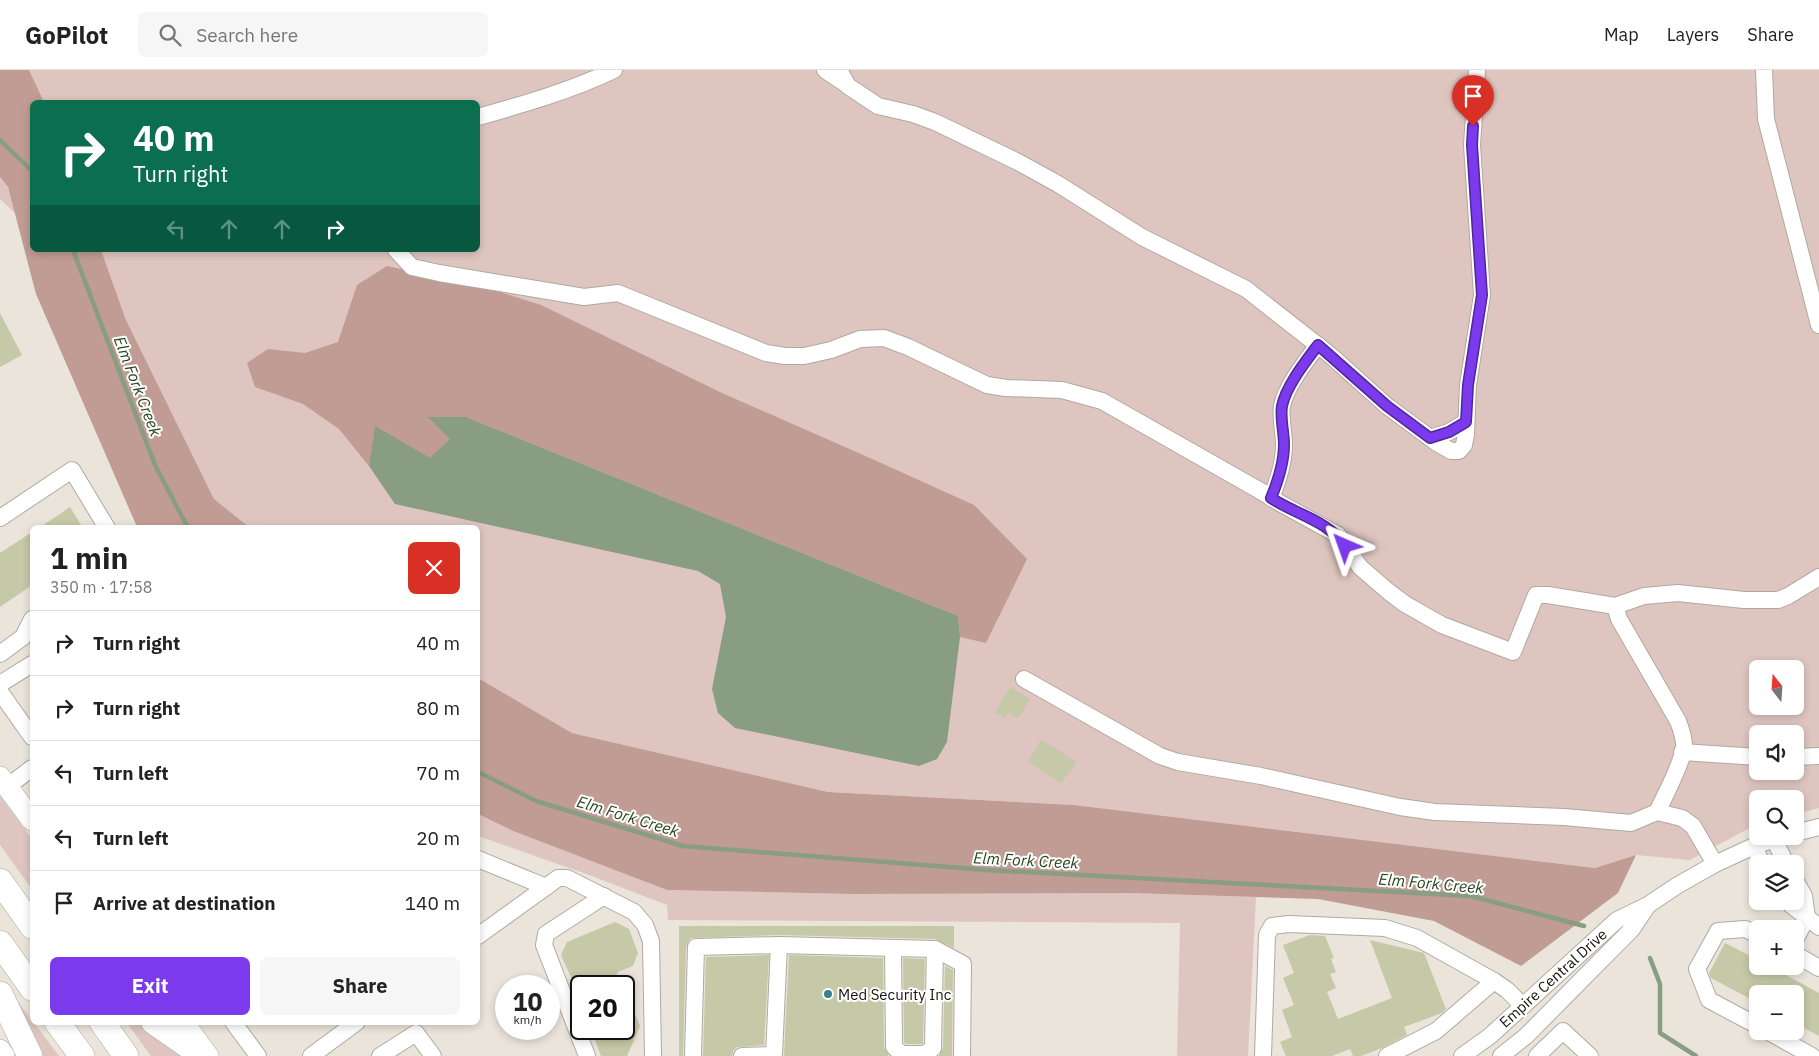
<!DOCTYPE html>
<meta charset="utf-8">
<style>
:root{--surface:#fff;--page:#f6f6f6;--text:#222;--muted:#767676;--line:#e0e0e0;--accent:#7c3aed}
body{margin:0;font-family:"IBM Plex Sans",sans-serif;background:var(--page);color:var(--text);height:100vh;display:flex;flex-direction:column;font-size:19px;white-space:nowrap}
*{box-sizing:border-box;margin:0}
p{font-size:16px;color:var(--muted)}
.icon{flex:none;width:28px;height:28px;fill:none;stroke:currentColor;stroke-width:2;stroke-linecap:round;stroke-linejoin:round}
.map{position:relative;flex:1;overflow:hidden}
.panel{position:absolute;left:30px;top:455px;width:450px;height:500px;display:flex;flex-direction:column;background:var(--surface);border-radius:8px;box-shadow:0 2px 8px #0003}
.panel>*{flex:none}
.guide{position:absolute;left:30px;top:30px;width:450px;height:152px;border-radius:8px;box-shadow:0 2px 8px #0003;background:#0b6e4f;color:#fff;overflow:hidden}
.needle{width:32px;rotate:343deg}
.fabs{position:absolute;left:1749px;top:590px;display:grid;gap:10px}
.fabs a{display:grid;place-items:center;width:55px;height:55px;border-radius:8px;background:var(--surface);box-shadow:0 2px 8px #0003;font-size:25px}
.speed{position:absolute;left:495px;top:905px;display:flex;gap:10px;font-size:25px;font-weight:700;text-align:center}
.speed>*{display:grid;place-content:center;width:65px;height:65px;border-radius:50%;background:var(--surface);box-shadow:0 2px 8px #0003;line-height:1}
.speed small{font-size:12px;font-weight:400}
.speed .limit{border:2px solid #111;border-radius:8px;background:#fff;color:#111}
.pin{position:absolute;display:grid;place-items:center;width:42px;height:42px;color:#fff;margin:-51px -21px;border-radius:50% 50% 50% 0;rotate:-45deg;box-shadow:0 0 5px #0007}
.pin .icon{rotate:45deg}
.me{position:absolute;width:55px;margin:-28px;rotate:317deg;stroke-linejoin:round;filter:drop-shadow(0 0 4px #0008)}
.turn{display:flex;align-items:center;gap:18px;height:105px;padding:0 20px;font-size:22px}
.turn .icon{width:65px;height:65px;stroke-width:2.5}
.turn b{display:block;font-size:35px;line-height:42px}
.lanes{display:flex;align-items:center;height:48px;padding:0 20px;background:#0003;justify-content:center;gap:25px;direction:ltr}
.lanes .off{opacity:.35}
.round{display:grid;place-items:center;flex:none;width:52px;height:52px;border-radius:8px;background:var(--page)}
.overview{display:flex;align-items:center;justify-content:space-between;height:85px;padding:0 20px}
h1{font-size:30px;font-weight:700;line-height:38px}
.cta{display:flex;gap:10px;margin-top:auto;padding:10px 20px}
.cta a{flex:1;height:58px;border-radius:8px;background:var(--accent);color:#fff;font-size:20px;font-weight:700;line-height:58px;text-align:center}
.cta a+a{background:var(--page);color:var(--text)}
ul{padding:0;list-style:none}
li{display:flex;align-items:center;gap:15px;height:65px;padding:0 20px;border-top:1px solid var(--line)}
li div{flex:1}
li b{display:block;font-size:19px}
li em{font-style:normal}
header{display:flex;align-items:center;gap:30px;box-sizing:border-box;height:70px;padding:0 25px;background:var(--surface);border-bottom:1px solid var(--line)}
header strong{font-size:24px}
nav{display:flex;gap:28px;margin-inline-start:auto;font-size:18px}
.search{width:350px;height:45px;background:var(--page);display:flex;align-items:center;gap:12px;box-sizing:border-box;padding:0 18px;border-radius:8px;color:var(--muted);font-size:19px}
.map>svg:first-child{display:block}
.green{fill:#dec5c0;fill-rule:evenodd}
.forest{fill:#c09c94}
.water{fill:#889d82}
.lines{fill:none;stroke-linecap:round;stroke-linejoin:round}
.stream{stroke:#889d82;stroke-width:4.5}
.building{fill:#c6c9a7}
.minor-casing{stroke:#afaaa0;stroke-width:18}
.major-casing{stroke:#afaaa0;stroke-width:22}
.highway-casing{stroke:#afaaa0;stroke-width:26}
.minor{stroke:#fff;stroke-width:16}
.major{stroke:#fff;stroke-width:21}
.highway{stroke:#fff;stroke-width:25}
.route-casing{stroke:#51269a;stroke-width:12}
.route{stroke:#7c3aed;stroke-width:9}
.poi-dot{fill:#3d7e91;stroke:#fff;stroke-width:2}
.labels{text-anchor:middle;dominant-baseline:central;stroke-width:4;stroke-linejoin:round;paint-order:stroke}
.street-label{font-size:15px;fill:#15130f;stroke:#fff}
.poi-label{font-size:15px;fill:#15130f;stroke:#fff;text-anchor:start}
.water-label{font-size:16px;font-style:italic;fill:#27461e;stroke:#fff}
</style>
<header>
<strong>GoPilot</strong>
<div class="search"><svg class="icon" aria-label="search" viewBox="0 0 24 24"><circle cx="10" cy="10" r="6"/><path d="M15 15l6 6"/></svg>Search here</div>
<nav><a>Map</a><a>Layers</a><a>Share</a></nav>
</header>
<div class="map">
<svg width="1819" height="986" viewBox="0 0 1819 986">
<rect width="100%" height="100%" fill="#eae4da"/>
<g class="green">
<path d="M29 0H1819V738L1795 744V729H1758L1757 754 1690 790 1636 785 1595 798 1074 735 828 722 572 663 478 608V458L249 457 214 429 126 250 101 180H478V32H44ZM1758 599H1795V636H1758ZM1758 664H1795V701H1758Z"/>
<polygon points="0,107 8,117 15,143 0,129"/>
<polygon points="0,726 32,769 32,819 0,775"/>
<polygon points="478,744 513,761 667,820 852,824 1130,823 1256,827 1248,986 1177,986 1180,853 668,850 667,835 592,806 478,766"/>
<polygon points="19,933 59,986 37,986 15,936"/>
<polygon points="127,953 144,953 184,986 151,986"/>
</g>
<g class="forest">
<polygon points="0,0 29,0 44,32 32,32 32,180 101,180 126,250 214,429 249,457 137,457 36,224 8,117 0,107"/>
<polygon points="387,196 484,217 541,235 722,323 870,388 974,435 1027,489 986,573 960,567 958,546 466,347 429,347 451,369 430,389 375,357 369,396 339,359 303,334 255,317 247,293 268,279 305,283 338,272 357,215"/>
<polygon points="478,608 572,663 828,722 1074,735 1595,798 1636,785 1618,823 1521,896 1434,851 1318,829 1130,823 852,824 667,820 513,761 478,744"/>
</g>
<polygon class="water" points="428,347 466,347 958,546 960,567 947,672 937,689 919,696 735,658 718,643 712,619 726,547 720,514 698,501 395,434 369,396 375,356 430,388 450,369"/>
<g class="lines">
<g class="stream">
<polyline points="0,70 32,101"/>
<polyline points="73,180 155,395 188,458"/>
<polyline points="478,702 536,731 683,776 987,800 1471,826 1584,856"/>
<polyline points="1650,888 1660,914 1660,963 1696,986"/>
</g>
</g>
<g class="building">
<polygon points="0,243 22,285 0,297"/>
<polygon points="70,437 83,458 39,458"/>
<polygon points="32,462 32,515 0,537 0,483"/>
<polygon points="1010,617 1030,629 1018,649 1008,642 1005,648 995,642"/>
<polygon points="1041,670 1077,692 1061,713 1028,692"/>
<polygon points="615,852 629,859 638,883 633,896 618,902 612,916 575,916 561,885 567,872"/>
<polygon points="679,856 954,856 954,878 935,869 779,865 691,868 688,872 686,877 683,986 679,986"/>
<polygon points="1310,865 1325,866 1334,888 1331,889 1336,902 1330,904 1336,918 1327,922 1338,949 1392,928 1370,870 1424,883 1446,939 1442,943 1404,957 1407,965 1382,978 1361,986 1353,986 1350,979 1332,986 1286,986 1280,972 1292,967 1282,940 1294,935 1283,908 1294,903 1283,875"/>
<polygon points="1725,873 1758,890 1758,896 1769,896 1819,923 1819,966 1795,953 1795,924 1758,924 1758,933 1711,908 1709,903"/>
<polygon points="769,885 764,975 737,977 733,981 732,986 703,986 706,887"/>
<polygon points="789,885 883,888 884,977 889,986 784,986"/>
<polygon points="903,888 925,889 923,973 922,974 906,974 904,972"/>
<polygon points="945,896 953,900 952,986 939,986 943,978"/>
<polygon points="624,917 640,956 627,986 601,986 591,959 624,959"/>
</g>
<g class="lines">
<g class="minor-casing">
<g id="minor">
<polyline points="825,0 846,14"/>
<polyline points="839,0 848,16 878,36 913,44 935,52 1018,92 1058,114 1142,167 1246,219 1329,284 1387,336 1437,373 1451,381 1459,381 1464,375 1466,364 1468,315 1482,225 1472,75 1477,0"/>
<polyline points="1764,0 1766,49 1819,255"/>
<path d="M478 47C524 34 570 21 614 0"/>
<polyline points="396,180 412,197 439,203 584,227 618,223 766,283 785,286 804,286 831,280 860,269 884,268 908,277 987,315 1006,318 1062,320 1102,331 1264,423 1278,432 1338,465 1360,497 1389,522 1405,534 1442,555 1513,582 1536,525 1548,525 1615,536 1644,526 1678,523 1744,530 1778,530 1788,526 1819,507"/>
<polyline points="1430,368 1449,362 1466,352"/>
<path d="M1271 428C1278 411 1284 393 1284 375 1284 362 1280 348 1282 336 1286 316 1306 291 1318 275"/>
<polyline points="0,448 72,400 107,458"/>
<path d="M1615 536 1619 549 1678 651C1681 659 1685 670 1684 678 1681 695 1665 726 1657 742"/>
<polyline points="0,584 23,567 32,549"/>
<polyline points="1024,609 1160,686 1178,692 1261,706 1400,737 1435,742 1564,747 1631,753 1657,742 1682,748 1693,756 1715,794"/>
<polyline points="0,614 32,594"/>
<polyline points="0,622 32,667"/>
<polyline points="1682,682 1758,687"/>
<polyline points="1795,687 1819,686"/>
<polyline points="7,717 32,698"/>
<polyline points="1795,763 1819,757"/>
<polyline points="1774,769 1786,794"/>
<polyline points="1754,776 1762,794"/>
<polyline points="478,789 546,817 478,866"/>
<polyline points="1795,810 1804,826 1807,847"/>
<polyline points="546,817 558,808 567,808 634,842 645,855 651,871 653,986"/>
<polyline points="1788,831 1791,835 1819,857"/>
<polyline points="1758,865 1745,859 1718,861 1697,899 1709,930 1758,956"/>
<polyline points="1795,870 1807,847"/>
<polyline points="893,878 894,977 902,984 925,984 933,978 935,879"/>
<polyline points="1795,884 1819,898"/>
<polyline points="1494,911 1507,920 1523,936"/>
<polyline points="233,952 258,986"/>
<polyline points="1767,961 1812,986"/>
<polyline points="311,986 357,952"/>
<polyline points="380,986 416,963 433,986"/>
<polyline points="587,986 544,875 546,864 604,826"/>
<polyline points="693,986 696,877 779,875 935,879 963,894 962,986"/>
<polyline points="742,986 774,985 779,875"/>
<polyline points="1263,986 1267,865 1272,856 1289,854 1385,858 1417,868 1494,911 1436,961 1387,986"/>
<polyline points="1462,986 1490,966 1617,850 1648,835 1678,815 1715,794 1754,776 1784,766"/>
<polyline points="1501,986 1526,966 1632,859 1648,835"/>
<polyline points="1537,986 1563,961 1590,986"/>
</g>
</g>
<g class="major-casing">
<g id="major">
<polyline points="0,707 32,750"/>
<polyline points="183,952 208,986"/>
<polyline points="0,980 4,986"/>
</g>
</g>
<g class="highway-casing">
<g id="highway">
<polyline points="0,811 32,856"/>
<polyline points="0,873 32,918"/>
<polyline points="0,924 30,986"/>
<polyline points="57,952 82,986"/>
<polyline points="102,952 126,986"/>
<polyline points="154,952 203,986"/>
</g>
</g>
<use href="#minor" class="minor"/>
<use href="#major" class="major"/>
<use href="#highway" class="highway"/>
</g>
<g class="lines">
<g class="route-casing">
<path id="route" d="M1345 476C1329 451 1295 444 1271 428 1278 411 1284 394 1284 375 1284 362 1280 348 1282 336 1286 316 1306 291 1318 275L1387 336 1430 368 1449 362 1466 352 1468 315 1482 225 1472 75 1473 56"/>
</g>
<use href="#route" class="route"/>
</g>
<circle class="poi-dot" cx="828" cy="924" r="5"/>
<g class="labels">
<g class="street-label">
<text transform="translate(1553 908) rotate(-42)">Empire Central Drive</text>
</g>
<g class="poi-label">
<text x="838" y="924">Med Security Inc</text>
</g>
<g class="water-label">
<text transform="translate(138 316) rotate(69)">Elm Fork Creek</text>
<text transform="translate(628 746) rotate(17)">Elm Fork Creek</text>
<text transform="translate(1026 790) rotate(3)">Elm Fork Creek</text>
<text transform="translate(1431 813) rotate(5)">Elm Fork Creek</text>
</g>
</g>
</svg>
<div class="fabs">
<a><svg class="needle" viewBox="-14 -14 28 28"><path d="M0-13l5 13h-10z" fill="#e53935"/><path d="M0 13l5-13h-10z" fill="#767676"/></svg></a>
<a><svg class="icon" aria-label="sound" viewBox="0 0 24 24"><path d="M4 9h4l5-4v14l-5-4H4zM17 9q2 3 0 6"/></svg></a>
<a><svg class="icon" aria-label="search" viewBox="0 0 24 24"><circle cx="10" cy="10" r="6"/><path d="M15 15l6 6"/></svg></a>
<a><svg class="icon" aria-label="layers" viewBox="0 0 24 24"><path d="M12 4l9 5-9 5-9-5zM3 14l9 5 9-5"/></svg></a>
<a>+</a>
<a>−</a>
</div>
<div class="speed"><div>10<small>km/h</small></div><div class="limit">20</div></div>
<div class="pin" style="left:1473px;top:56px;background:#d93025"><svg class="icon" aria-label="arrive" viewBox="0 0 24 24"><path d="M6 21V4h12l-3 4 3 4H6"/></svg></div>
<svg class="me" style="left:1345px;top:476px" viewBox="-20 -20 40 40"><path d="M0-17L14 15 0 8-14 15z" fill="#7c3aed" stroke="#fff" stroke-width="4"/></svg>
<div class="guide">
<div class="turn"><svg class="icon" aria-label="right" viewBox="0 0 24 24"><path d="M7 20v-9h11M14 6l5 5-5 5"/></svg><div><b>40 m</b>Turn right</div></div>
<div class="lanes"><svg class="icon off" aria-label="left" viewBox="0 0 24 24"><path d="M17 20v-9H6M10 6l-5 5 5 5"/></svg><svg class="icon off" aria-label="ahead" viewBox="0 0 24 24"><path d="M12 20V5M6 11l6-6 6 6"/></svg><svg class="icon off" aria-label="ahead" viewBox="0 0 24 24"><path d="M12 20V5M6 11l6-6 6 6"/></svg><svg class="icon" aria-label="right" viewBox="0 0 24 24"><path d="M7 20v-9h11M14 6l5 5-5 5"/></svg></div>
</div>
<section class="panel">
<div class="overview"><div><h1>1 min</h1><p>350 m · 17:58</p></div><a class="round" style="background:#d93025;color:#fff"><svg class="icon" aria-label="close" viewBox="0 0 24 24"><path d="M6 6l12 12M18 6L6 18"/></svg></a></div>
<ul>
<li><svg class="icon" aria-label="right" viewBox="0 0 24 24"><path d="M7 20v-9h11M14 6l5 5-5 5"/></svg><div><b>Turn right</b></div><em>40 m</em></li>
<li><svg class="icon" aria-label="right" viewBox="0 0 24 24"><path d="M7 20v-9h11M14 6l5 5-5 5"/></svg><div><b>Turn right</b></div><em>80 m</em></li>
<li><svg class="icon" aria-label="left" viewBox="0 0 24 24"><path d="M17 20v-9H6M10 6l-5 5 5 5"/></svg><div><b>Turn left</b></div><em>70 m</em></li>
<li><svg class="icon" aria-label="left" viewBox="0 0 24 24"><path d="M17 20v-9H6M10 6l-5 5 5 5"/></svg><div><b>Turn left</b></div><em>20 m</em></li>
<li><svg class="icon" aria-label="arrive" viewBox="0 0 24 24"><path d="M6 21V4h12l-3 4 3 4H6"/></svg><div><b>Arrive at destination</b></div><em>140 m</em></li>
</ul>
<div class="cta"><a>Exit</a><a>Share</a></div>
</section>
</div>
